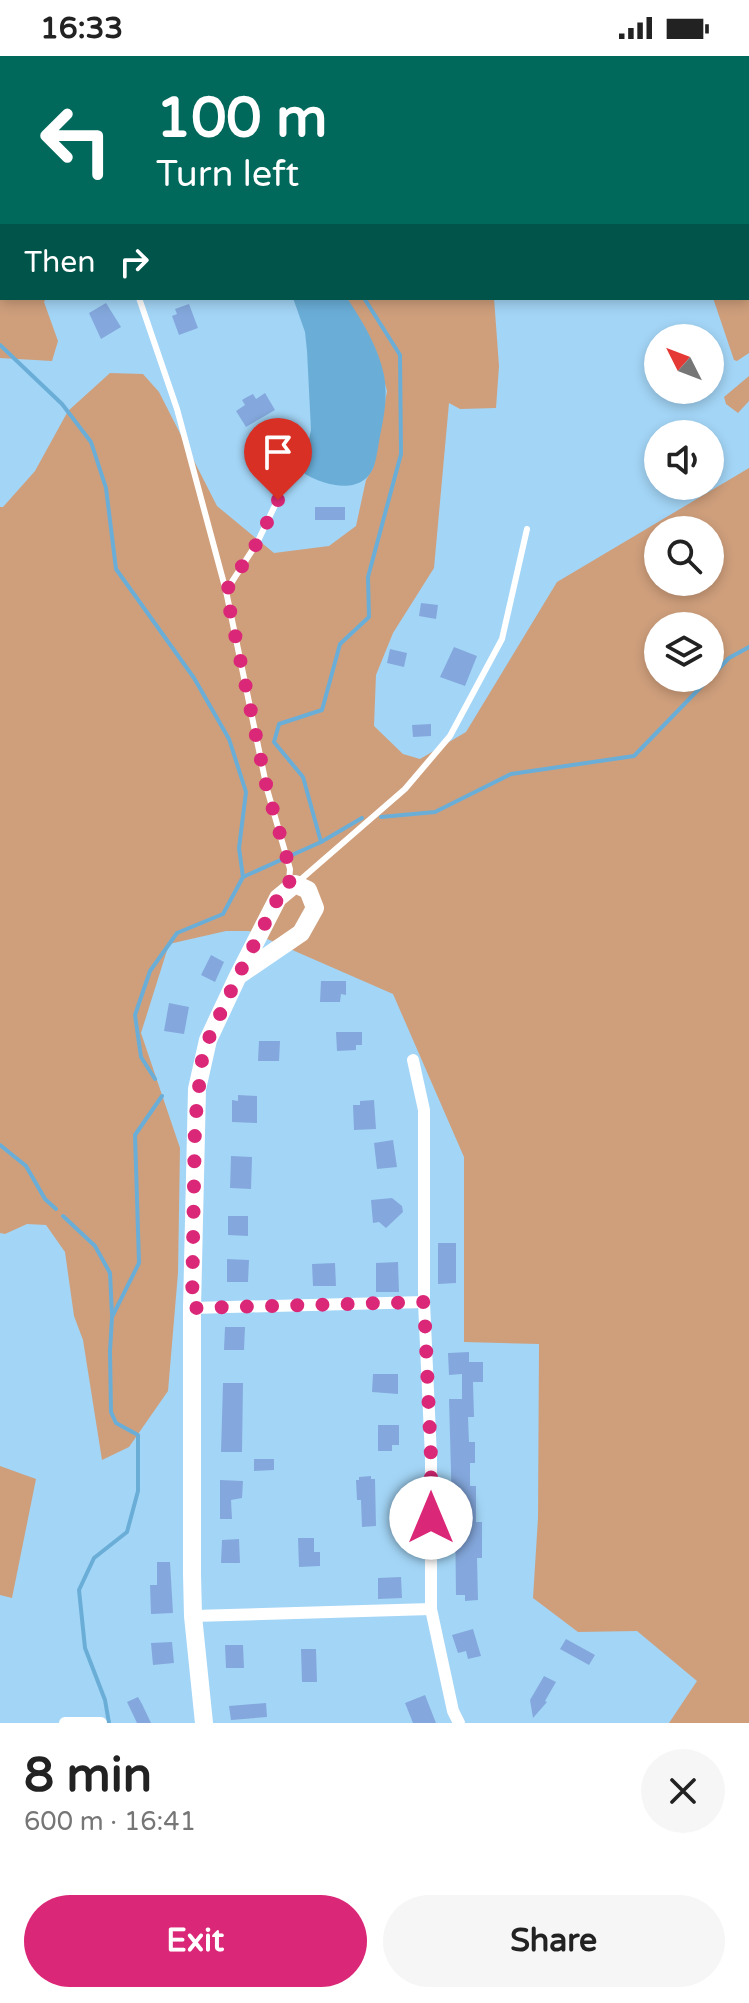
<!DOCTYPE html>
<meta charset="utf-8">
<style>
:root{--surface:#fff;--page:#f6f6f6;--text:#222;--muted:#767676;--accent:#db2777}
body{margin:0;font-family:"Varela Round",sans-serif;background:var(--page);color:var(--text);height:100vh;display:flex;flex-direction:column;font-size:30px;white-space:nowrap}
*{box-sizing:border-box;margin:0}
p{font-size:26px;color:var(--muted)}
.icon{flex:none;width:44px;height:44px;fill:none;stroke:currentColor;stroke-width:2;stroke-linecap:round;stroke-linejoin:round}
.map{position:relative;height:1667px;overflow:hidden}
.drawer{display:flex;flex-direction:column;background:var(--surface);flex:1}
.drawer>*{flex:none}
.guide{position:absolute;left:0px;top:0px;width:750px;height:244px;box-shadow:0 4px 12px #0003;background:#00695c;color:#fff;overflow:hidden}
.needle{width:52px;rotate:312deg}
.fabs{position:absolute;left:644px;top:268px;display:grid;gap:16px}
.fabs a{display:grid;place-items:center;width:80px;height:80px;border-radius:50%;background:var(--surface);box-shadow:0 4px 12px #0003;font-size:40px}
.pin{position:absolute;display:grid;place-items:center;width:68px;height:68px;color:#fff;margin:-82px -34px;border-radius:50% 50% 50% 0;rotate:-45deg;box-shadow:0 0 8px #0007}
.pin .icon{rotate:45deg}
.me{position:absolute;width:88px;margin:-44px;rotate:0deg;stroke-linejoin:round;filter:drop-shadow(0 0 6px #0008)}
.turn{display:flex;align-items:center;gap:28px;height:168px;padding:0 24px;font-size:36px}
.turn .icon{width:104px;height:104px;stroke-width:2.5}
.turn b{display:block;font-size:56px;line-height:68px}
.then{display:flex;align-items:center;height:76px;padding:0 24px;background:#0003;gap:16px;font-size:30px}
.round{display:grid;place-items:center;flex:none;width:84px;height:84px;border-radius:42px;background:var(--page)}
.headline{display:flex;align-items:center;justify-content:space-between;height:136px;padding:0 24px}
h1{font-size:48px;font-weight:700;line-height:60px}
.button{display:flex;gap:16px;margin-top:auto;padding:16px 24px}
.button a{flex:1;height:92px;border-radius:48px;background:var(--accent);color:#fff;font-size:32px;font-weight:700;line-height:92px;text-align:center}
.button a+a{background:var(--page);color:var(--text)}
.status{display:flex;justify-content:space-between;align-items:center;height:56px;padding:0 40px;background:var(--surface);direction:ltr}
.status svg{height:22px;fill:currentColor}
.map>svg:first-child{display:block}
.green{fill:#cf9f7c;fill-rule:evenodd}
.water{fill:#6aaed8}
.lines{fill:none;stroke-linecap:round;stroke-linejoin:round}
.stream{stroke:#6aaed8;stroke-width:4}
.building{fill:#84a8dd}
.lane{stroke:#fff;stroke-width:6}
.street{stroke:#fff;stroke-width:12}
.secondary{stroke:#fff;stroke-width:18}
.route{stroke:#db2777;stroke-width:14;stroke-dasharray:0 25.2}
</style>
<div class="status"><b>16:33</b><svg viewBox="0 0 49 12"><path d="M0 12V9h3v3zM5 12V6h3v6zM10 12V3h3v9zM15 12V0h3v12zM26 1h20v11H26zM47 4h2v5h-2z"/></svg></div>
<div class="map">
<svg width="749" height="1667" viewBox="0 0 749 1667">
<rect width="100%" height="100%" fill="#a3d5f6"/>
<g class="green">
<polygon points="0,0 488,0 2,2 2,242 46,242 44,246 58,285 52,305 0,302"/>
<polygon points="545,0 749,0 749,297 737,305 734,304 713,242 748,242 748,2"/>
<path d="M347 242H494L499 310 496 352 460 353 449 347 434 512 393 577 376 619 374 670 403 698 420 703 466 676 557 526 749 412V1667H669L697 1625 637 1575 578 1576 533 1542 538 1462 539 1288 464 1286V1101L393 938 249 875H226L169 888 141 977 180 1092 178 1217 168 1335 129 1391 102 1404 83 1284 74 1260 65 1196 46 1169 27 1168 5 1178 0 1177V451H3L35 415 68 355 110 317 143 318 159 336 217 450 274 497 329 490 356 470 366 424 373 412 387 335 376 295ZM658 474H710V526H658ZM658 570H710V622H658Z"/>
<polygon points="749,320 749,345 738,357 726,348 724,341"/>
<polygon points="0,1410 36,1423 12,1542 0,1539"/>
</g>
<path class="water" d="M293 242H347C363 266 378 291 384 319 388 340 384 360 380 380 378 390 377 401 374 410 363 440 326 430 305 418L303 412 311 374 307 295 305 276Z"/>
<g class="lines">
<g class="stream">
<polyline points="280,0 280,2"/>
<polyline points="0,289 62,348 91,386 106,432 116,513 194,622 229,683 246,736 239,792 243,821"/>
<polyline points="381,761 435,756 511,718 634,700 729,602 749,591"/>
<polyline points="321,786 362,762"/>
<polyline points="155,1023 141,1001 135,959 150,915 177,877 223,858 243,821 321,786 303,721 274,686 279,668 322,654 340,588 369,561 368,521 401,398 400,299 364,242"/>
<polyline points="0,1089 26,1110 45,1143 56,1153"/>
<polyline points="63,1160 95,1190 110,1217 112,1259"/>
<polyline points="109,1667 105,1644 85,1592 79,1534 94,1502 127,1476 138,1435 138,1379 116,1367 111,1356 110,1295 112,1261 139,1207 135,1079 162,1040"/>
</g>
</g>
<g class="building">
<polygon points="106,247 121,271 101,283 89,257"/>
<polygon points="189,248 198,272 179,279 172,260 177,258 175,253"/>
<polygon points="265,337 275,354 246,371 236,355 245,349 242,344 247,341 253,338 256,343"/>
<rect x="315" y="451" width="30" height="13"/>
<polygon points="421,547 438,549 436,563 419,560"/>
<polygon points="454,591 477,600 465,630 440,621"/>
<polygon points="390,593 407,597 404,611 387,607"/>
<polygon points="431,668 431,680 413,681 412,669"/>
<polygon points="211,899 224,906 215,926 201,919"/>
<polygon points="321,925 346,925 346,939 341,938 340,946 320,946"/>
<polygon points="169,947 189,951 184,978 164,975"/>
<polygon points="336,976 362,976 362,989 356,989 356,994 337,995"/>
<polygon points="259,985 280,985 279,1005 258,1005"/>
<polygon points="238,1039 257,1040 257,1067 232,1066 232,1044 238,1045"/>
<polygon points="374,1044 376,1073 354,1074 353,1049 360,1049 360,1045"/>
<polygon points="393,1084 397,1111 377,1113 374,1087"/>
<polygon points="231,1100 252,1101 251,1133 230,1132"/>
<polygon points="392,1142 402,1150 403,1156 386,1172 379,1166 373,1167 371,1144"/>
<polygon points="228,1160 248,1160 248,1180 228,1179"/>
<polygon points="438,1187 456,1187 456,1227 438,1228"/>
<polygon points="227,1203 249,1204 248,1226 227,1226"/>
<polygon points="398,1206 399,1236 376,1236 376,1207"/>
<polygon points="335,1207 336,1230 313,1230 312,1208"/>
<polygon points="225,1271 245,1271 244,1294 224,1294"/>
<polygon points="469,1296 469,1306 483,1306 483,1326 473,1326 474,1361 468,1361 469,1386 475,1386 475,1407 470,1407 470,1430 476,1430 476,1466 482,1466 482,1502 477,1502 478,1544 465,1545 465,1539 456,1539 455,1452 452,1452 449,1343 462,1343 462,1318 449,1319 448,1297"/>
<polygon points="373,1318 398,1318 398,1338 372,1336"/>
<polygon points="223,1327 243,1327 242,1396 221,1396"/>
<polygon points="378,1369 399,1369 399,1389 392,1389 392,1395 378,1395"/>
<polygon points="254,1403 274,1403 274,1414 254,1415"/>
<polygon points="371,1420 371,1423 375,1423 376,1470 362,1471 361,1444 357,1444 356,1424 359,1424 359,1421"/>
<polygon points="220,1424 243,1425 242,1442 231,1444 232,1463 220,1463"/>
<polygon points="298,1482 314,1482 314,1496 320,1496 320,1510 299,1511"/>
<polygon points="239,1483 240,1507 221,1507 222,1484"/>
<polygon points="157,1506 170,1506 173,1557 151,1558 150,1529 157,1529"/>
<polygon points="401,1521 402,1542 378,1543 378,1522"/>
<polygon points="473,1573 481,1600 468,1603 466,1595 458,1597 452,1579"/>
<polygon points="566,1583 595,1599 589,1609 560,1593"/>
<polygon points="172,1586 174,1607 153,1609 151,1587"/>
<polygon points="225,1589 243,1589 244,1612 226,1612"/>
<polygon points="301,1593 316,1593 317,1626 302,1626"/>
<polygon points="544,1620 556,1626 545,1645 547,1646 533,1662 530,1644"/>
<polygon points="425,1639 436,1667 413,1667 405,1647"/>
<polygon points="138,1641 142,1648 151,1667 137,1667 127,1646"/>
<polygon points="266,1647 267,1661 231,1664 229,1650"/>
</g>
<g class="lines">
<g class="lane">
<polyline points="139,242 177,353 226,535 267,733 290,813 289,826"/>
<polyline points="226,535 257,487 288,422"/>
<polyline points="299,825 405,733 450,680 502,583 527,473"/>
</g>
<g class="street">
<polyline points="413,1004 424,1054 424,1246 431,1401 431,1553 453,1655 459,1667"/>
<polyline points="192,1252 424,1246"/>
<polyline points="193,1560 431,1553"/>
<polyline points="65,1667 101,1667"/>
</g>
<polyline class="secondary" points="204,1667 193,1560 192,1518 192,1252 197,1033 208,984 238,920 278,842 295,828 308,834 315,852 301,877 238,920"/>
</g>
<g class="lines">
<polyline class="route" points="278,444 257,487 226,535 267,733 290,813 289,833 278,842 238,920 208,984 202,1004 195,1067 192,1252 424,1246 431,1401 431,1462"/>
</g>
</svg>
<div class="fabs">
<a><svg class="needle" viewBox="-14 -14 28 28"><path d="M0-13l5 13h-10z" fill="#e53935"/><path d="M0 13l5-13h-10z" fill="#767676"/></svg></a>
<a><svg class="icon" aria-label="sound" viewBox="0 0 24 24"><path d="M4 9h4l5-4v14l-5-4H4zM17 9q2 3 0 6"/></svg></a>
<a><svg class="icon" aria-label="search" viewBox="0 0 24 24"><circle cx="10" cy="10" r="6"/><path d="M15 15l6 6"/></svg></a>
<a><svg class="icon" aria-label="layers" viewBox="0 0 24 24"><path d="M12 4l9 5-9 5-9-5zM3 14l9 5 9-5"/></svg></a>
</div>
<div class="pin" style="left:278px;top:444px;background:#d93025"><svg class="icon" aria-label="arrive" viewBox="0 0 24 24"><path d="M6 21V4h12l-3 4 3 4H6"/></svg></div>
<svg class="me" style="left:431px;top:1462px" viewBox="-20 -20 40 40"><circle r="19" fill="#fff"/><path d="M0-13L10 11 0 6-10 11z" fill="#db2777"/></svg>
<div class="guide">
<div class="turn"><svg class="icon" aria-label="left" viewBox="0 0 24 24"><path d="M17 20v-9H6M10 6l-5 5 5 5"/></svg><div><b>100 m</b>Turn left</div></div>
<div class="then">Then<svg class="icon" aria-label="right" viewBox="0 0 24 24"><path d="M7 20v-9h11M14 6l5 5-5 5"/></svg></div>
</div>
</div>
<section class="drawer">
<div class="headline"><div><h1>8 min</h1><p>600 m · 16:41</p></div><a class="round"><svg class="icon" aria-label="close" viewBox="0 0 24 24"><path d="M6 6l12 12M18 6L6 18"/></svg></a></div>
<div class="button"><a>Exit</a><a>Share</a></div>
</section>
